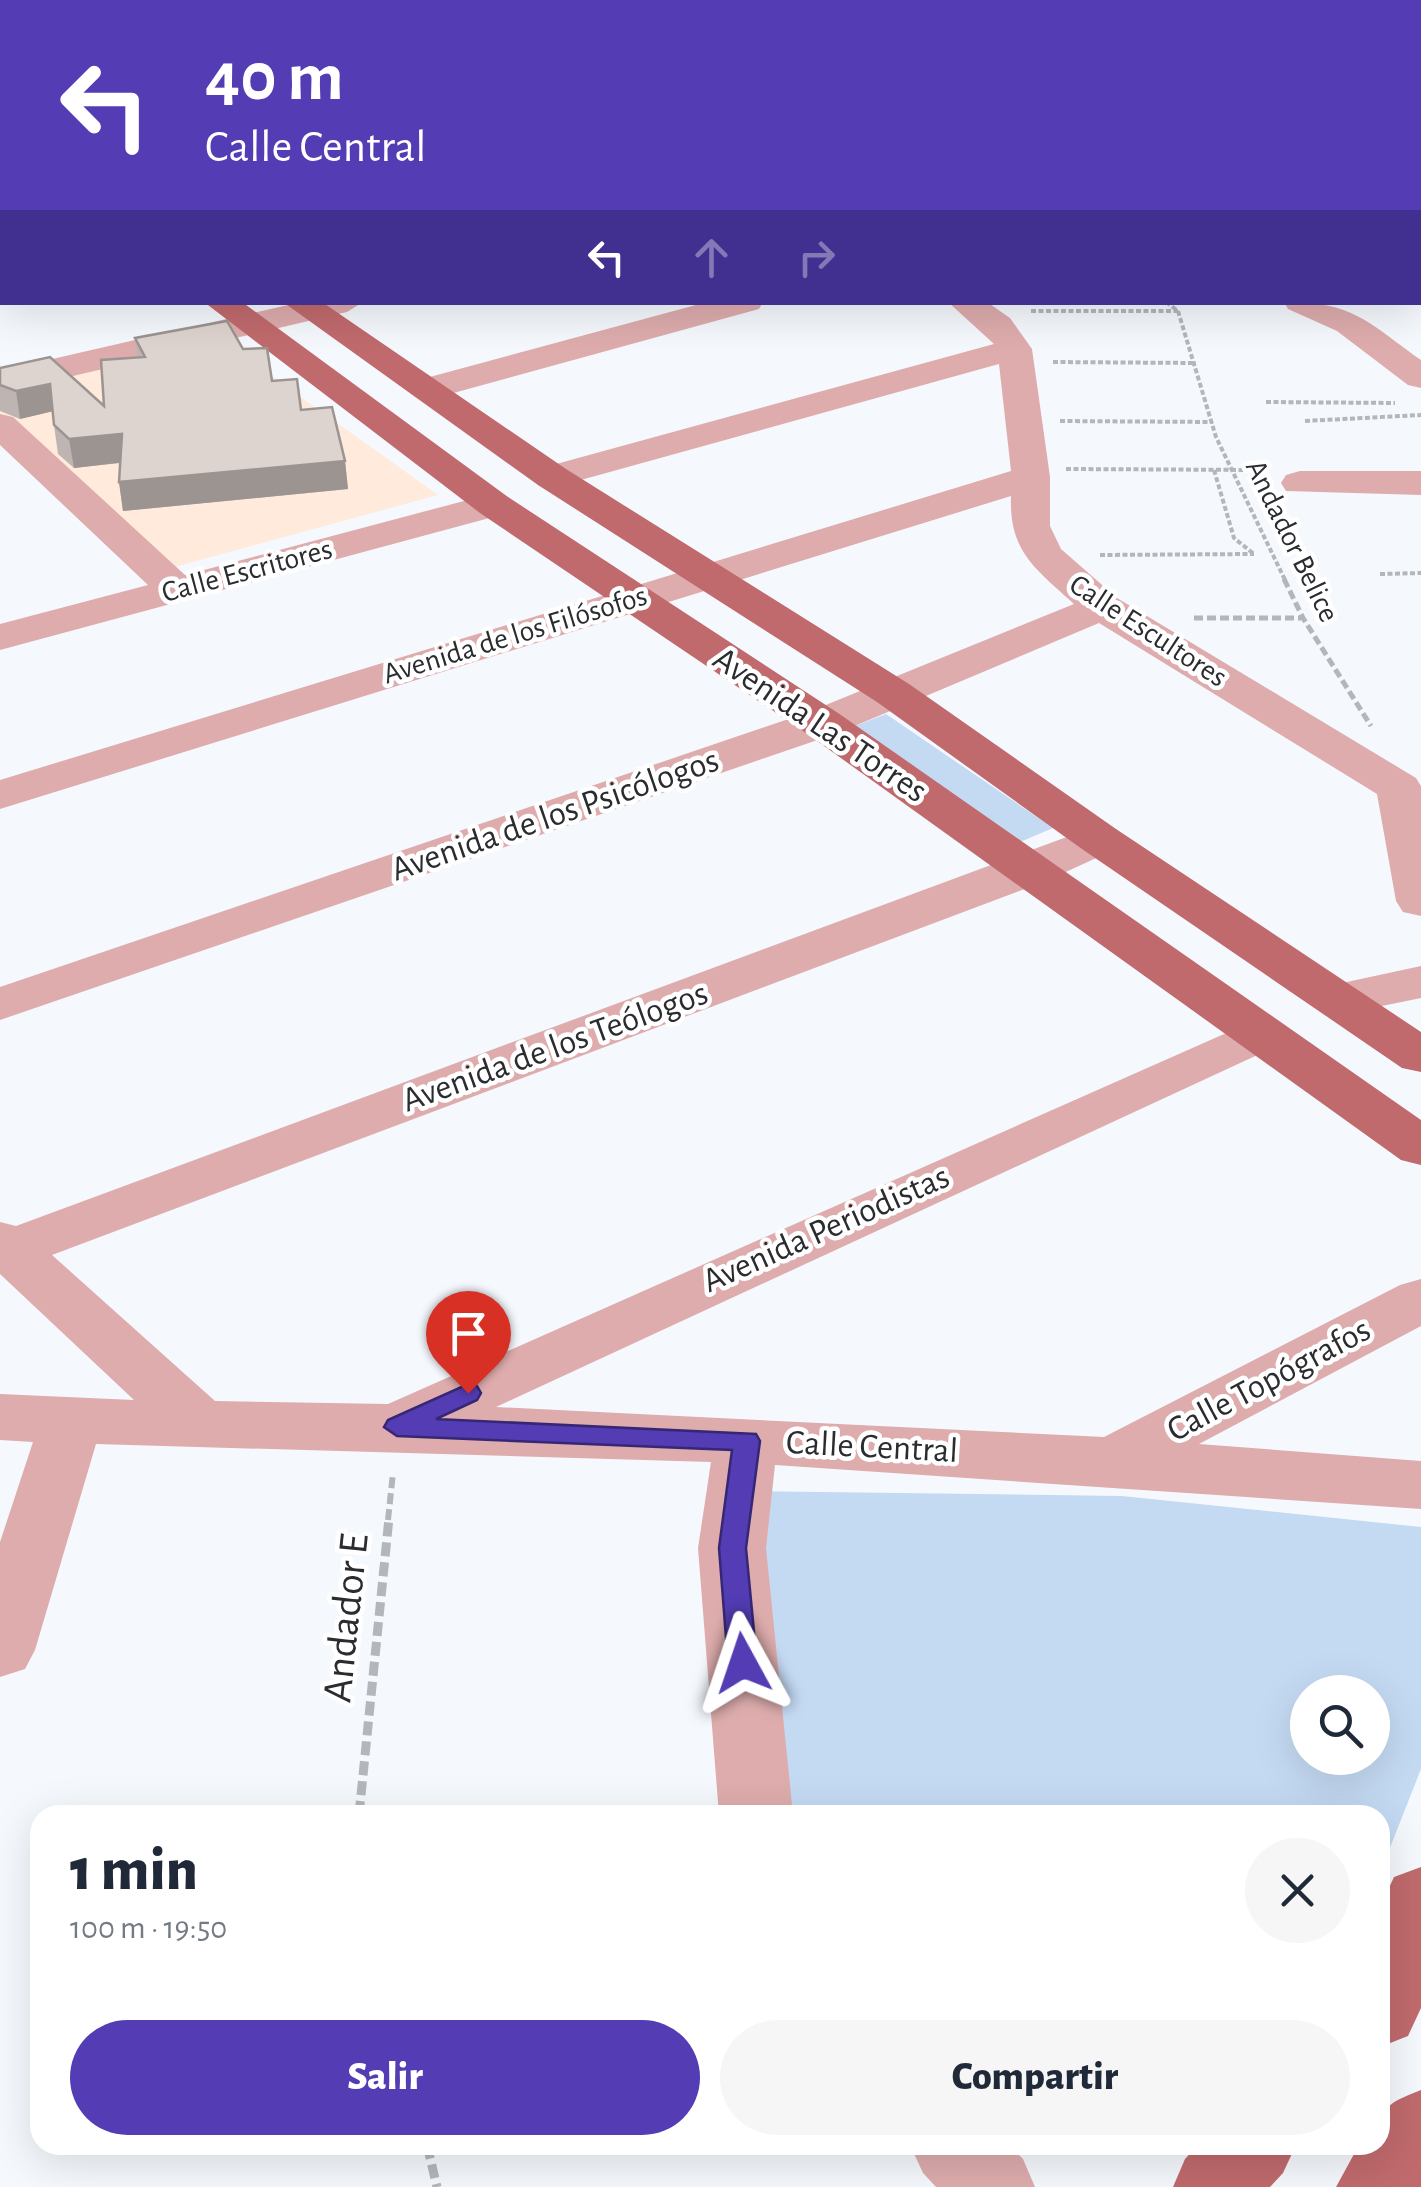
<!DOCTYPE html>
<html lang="es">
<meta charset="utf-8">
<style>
:root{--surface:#fff;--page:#f6f6f7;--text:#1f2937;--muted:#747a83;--accent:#533cb4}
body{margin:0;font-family:"Alegreya Sans",sans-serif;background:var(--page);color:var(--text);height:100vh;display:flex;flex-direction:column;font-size:38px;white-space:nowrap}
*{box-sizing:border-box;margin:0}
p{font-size:32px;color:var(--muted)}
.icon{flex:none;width:55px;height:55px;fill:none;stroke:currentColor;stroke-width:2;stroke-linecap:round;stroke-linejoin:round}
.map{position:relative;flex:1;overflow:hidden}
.side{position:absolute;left:30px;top:1805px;width:1360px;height:350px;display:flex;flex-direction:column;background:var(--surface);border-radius:30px;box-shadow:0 10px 40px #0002}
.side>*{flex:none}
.hud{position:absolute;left:0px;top:0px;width:1422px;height:305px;box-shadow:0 10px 40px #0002;background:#533cb4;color:#fff;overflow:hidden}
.tools{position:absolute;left:1290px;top:1675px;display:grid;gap:20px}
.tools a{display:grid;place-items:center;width:100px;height:100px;border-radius:50%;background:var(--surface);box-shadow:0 10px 40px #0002;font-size:50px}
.pin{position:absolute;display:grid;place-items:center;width:85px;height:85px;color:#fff;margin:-102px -42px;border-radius:50% 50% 50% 0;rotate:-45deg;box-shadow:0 0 10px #0007}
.pin .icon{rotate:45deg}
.me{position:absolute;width:110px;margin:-55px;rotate:355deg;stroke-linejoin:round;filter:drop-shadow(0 0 8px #0008)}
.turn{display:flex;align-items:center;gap:35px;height:210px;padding:0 40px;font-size:45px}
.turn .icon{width:130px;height:130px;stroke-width:2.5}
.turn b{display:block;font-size:70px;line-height:85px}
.lanes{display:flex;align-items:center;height:95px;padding:0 40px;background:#0003;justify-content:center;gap:50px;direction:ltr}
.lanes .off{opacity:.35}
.round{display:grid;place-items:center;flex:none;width:105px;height:105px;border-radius:52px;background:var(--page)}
.headline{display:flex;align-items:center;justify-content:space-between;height:170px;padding:0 40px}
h1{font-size:60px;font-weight:800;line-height:75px}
.primary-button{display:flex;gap:20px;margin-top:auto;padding:20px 40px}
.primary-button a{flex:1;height:115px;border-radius:60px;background:var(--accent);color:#fff;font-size:40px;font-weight:800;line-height:115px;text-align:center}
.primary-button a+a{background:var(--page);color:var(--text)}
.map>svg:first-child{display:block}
.education{fill:#ffeadb}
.green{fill:#c4daf3;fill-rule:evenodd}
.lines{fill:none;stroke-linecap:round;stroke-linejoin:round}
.path-far3{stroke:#b3b7bb;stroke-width:4;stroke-dasharray:5 2.5;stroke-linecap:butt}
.path-far2{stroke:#b3b7bb;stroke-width:5;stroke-dasharray:9 4;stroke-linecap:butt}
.path-far1{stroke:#b3b7bb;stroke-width:6;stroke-dasharray:11 5;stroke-linecap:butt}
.path{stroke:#b3b7bb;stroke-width:9;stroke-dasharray:14 6;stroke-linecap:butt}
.minor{fill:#deacad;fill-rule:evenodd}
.major{fill:#c06a6d;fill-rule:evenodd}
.wall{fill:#beb5b2}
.shaded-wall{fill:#9b9491}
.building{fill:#ddd3cf;stroke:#9b9491;stroke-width:2.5}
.route{fill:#533cb4;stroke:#362775;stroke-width:2.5}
.labels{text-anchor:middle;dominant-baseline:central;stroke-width:9;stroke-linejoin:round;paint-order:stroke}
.far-street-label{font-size:30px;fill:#2a2c2f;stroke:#fff}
.street-label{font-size:35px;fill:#2a2c2f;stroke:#fff}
.near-street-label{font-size:42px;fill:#2a2c2f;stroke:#fff}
</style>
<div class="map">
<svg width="1421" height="2187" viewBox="0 0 1421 2187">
<rect width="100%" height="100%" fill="#f5f9fe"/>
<polygon class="education" points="220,338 270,375 438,495 171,568 0,417 0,389"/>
<g class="green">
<polygon points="886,714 1053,828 1011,846 842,731"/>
<path d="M750 1491 1122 1496 1421 1527V1769L1380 1873V1815H776ZM1308 1692H1372V1758H1308Z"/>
</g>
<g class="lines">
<g class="path-far3">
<polyline points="519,0 528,2"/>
<polyline points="892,0 901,2"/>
<polyline points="1058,0 1068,2"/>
<polyline points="1223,0 1230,2"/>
<polyline points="458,2 465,0"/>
<polyline points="1166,302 1178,311 1216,437 1286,582"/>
<polyline points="1031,311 1178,311"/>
<polyline points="1053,362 1196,363"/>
<polyline points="1266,402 1395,403"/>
<polyline points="1060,421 1213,422"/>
<polyline points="1305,421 1421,415"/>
<polyline points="1066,469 1260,470"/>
<polyline points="1214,470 1234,538 1254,554"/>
<polyline points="1100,555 1254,554"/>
<polyline points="1380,574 1421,573"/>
</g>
<g class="path-far2">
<polyline points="1284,579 1303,618 1371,726"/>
<polyline points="1194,618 1303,618"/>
</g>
<polyline class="path-far1" points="388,1520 393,1473"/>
<g class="path">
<polyline points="359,1815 389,1518"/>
<polyline points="427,2145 437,2187"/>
</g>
<g class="minor">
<polygon points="714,0 751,0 753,2 716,2"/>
<polygon points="1335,0 1361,0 1363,2 1337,2"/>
<rect x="1420" y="44" width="1" height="17"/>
<rect x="0" y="52" width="2" height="16"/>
<rect x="0" y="192" width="2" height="18"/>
<polygon points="1421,246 1421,266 1420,267 1420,247"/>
<polygon points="2,275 2,295 0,296 0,276"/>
<polygon points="301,302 363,302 347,312 0,393 0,371"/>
<polygon points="707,302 763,302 759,309 428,400 415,397 410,389 415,381"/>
<path d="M948 302H987L1010 318 1032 349 1050 477V526L1061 549 1117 598 1416 778 1421 786V916L1403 912 1396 901 1377 794 1099 623 838 733 0 1020V987L806 713 1074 604C1035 568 1009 552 1011 496L0 809V780L1011 471 999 364 552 488 538 485 533 477 538 469 994 344Z"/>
<path d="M1284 302C1354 302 1366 321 1421 360V388L1408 385 1337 331 1288 309Z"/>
<polygon points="0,414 13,417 185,575 494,493 508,497 514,505 508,513 0,650 0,624 148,585 0,445"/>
<polygon points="1300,471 1421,471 1421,495 1286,491 1281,483 1286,475"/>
<polygon points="1099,825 1116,829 1123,839 1116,849 1046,881 52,1255 215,1401 388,1404 1258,1019 1277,1024 1285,1035 1277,1046 496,1407 1104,1437 1400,1285 1421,1279 1421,1326 1199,1444 1421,1461 1421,1509 775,1465 766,1548 793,1815 719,1815 698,1548 711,1462 96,1444 35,1650 25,1669 0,1677 0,1542 33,1442 0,1440 0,1394 134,1400 0,1274 0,1222 16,1226"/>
<polygon points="1421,966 1421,998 1338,1015 1319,1010 1312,999 1319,988"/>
<polygon points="910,2145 1009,2145 1023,2159 1035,2187 936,2187 923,2173"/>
</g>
<g class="major">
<polygon points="0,100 2,101 2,120 0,119"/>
<polygon points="204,302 242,302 508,497 838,713 1421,1120 1421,1165 1401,1160 806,733 480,513"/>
<polygon points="283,302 322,302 566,469 909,684 1116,829 1421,1032 1421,1072 1402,1068 1082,849 877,702 538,485"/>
<polygon points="1421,1867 1421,2008 1408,2036 1380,2047 1380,1907 1394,1877"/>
<path d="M1421 2090V2187H1336L1359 2145H1380C1380 2106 1386 2104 1421 2090Z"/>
<polygon points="1198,2145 1296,2145 1283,2173 1270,2187 1173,2187 1185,2159"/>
</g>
</g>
<g class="wall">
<polygon points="0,150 2,152 2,188 0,188"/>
<polygon points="135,338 243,349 301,410 345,461 348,489 123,511 119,482 120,463 74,468 58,454 52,411 20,419 0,411 0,368 104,406 138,358"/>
</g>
<g class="shaded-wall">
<polygon points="50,384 54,411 20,419 16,391"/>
<polygon points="122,434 126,462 74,468 69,439"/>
<polygon points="345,461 348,489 123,511 119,482"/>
</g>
<polygon class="building" points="227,321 243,349 267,348 272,381 297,379 301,410 332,407 345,461 119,482 122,434 69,439 54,425 50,384 16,391 0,385 0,368 50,357 104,406 101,360 145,357 135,338"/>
<polygon class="route" points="468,1384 477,1386 481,1393 477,1400 436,1419 756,1434 760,1441 746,1548 757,1663 753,1671 732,1671 728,1663 719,1548 732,1450 397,1436 384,1427 388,1420"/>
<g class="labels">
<g class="far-street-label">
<text transform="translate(1292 541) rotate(64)">Andador Belice</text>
<text transform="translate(247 571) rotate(-15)">Calle Escritores</text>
<text transform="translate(1148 631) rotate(33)">Calle Escultores</text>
<text transform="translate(515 635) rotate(-17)">Avenida de los Filósofos</text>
</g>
<g class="street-label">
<text transform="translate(820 725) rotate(34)">Avenida Las Torres</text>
<text transform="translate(555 815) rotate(-19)">Avenida de los Psicólogos</text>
<text transform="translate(555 1047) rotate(-20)">Avenida de los Teólogos</text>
<text transform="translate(826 1229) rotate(-24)">Avenida Periodistas</text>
<text transform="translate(1269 1380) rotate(-28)">Calle Topógrafos</text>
<text transform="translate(872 1447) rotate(3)">Calle Central</text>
</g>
<g class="near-street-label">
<text transform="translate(346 1618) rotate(-84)">Andador E</text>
</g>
</g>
</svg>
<div class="tools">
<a><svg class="icon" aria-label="search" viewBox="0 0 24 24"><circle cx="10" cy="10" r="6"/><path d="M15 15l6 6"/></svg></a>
</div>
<div class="pin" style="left:468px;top:1393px;background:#d93025"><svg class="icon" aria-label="arrive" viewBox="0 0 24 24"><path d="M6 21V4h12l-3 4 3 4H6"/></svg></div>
<svg class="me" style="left:743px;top:1663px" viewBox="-20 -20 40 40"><path d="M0-17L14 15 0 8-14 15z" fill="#533cb4" stroke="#fff" stroke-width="4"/></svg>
<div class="hud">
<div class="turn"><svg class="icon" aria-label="left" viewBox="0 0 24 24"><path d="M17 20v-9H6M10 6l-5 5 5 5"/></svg><div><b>40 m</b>Calle Central</div></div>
<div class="lanes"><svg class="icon" aria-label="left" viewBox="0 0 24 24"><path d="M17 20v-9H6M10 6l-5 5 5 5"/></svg><svg class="icon off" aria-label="ahead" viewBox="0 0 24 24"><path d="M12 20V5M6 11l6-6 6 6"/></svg><svg class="icon off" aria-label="right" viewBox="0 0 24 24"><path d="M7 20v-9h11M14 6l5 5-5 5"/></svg></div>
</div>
<section class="side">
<div class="headline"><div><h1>1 min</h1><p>100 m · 19:50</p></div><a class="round"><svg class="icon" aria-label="close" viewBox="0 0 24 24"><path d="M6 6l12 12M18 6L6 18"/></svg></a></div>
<div class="primary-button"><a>Salir</a><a>Compartir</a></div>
</section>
</div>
